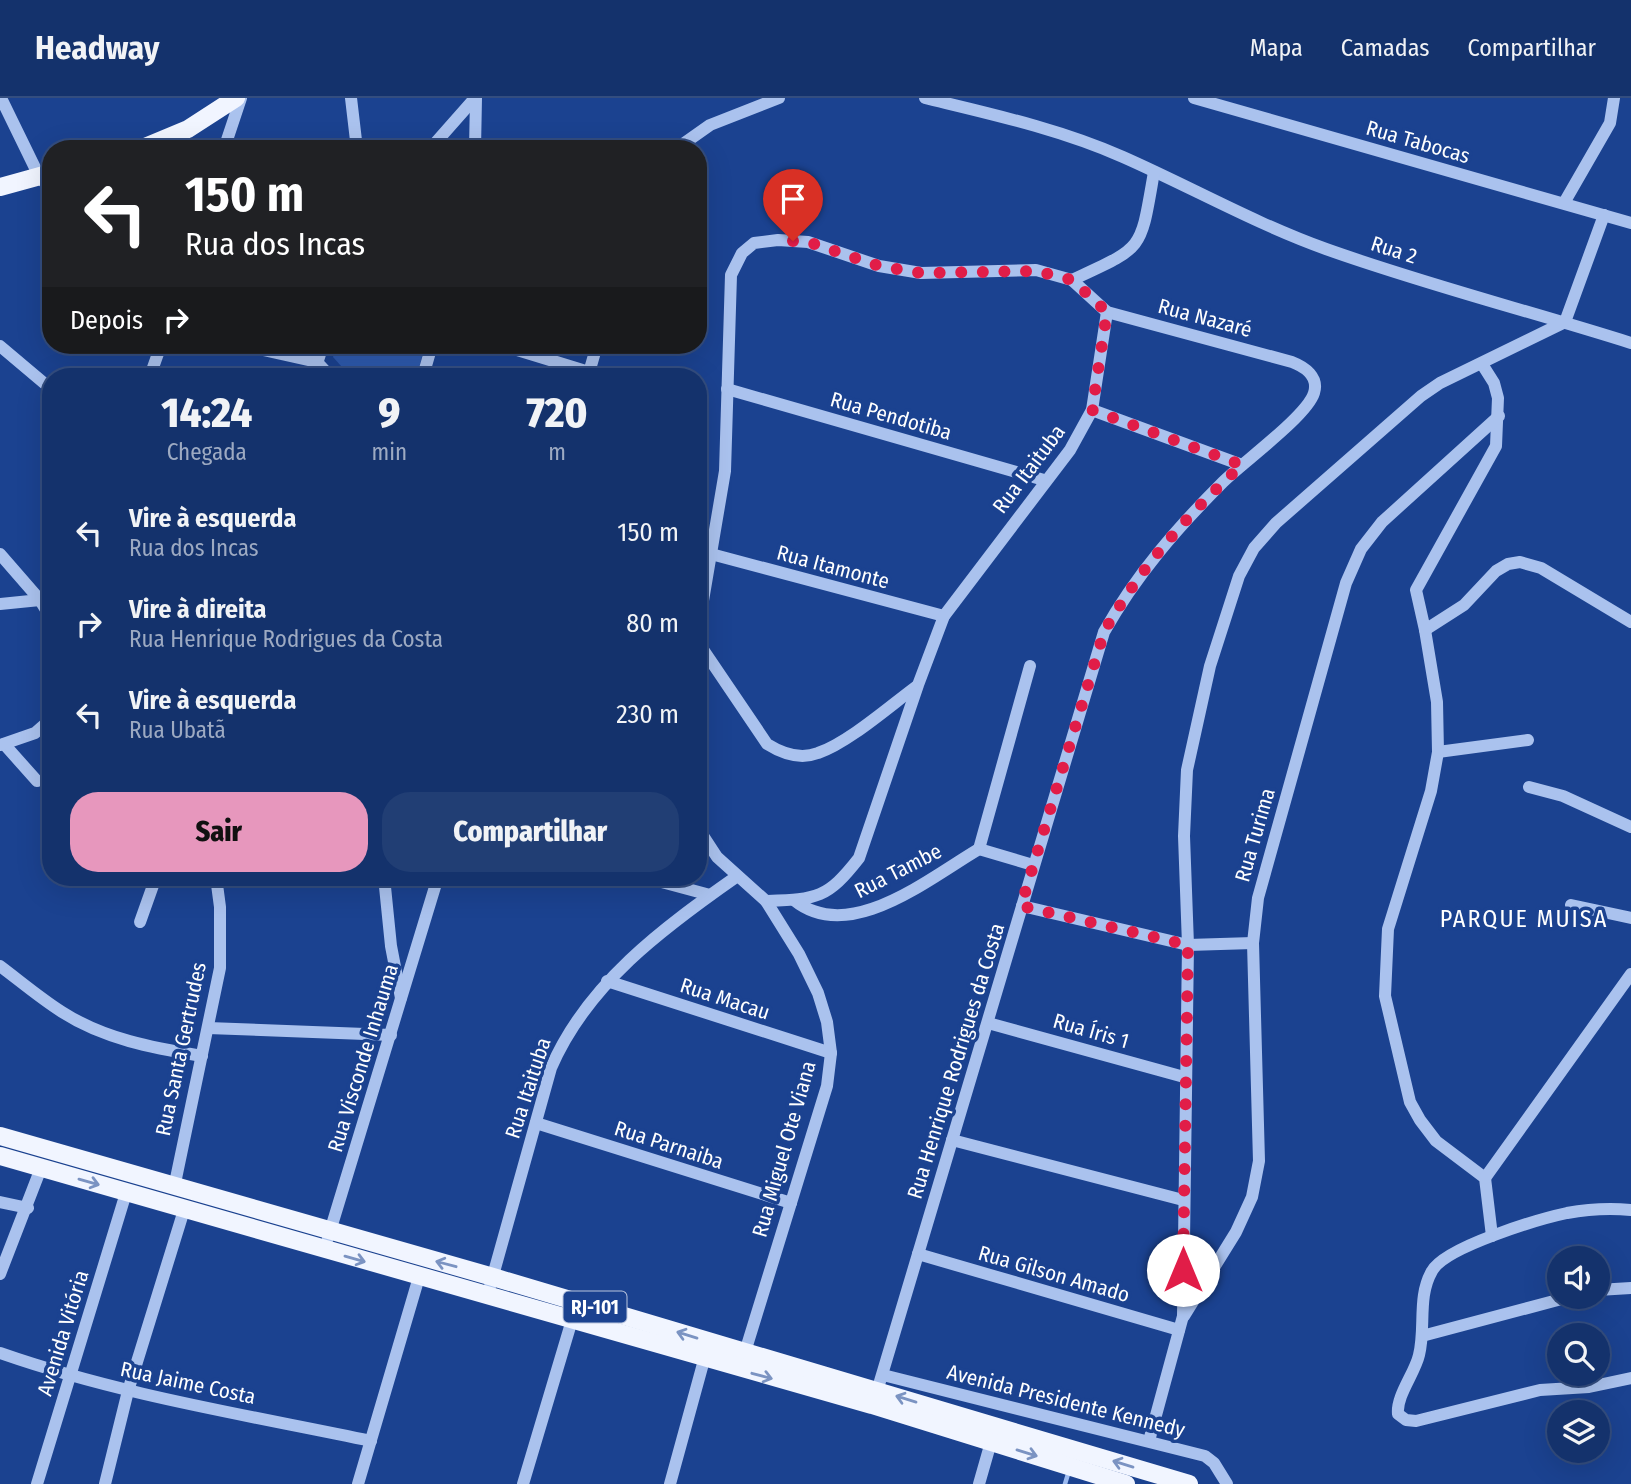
<!DOCTYPE html>
<html lang="pt">
<meta charset="utf-8">
<style>
:root{--surface:#14326c;--page:#213e74;--text:#f1f3f6;--muted:#9daac2;--line:#334d7f;--accent:#e797bd}
body{margin:0;font-family:"Fira Sans Condensed",sans-serif;background:var(--page);color:var(--text);height:100vh;display:flex;flex-direction:column;font-size:26px;white-space:nowrap}
*{box-sizing:border-box;margin:0}
p{font-size:23px;color:var(--muted)}
.icon{flex:none;width:38px;height:38px;fill:none;stroke:currentColor;stroke-width:2;stroke-linecap:round;stroke-linejoin:round}
.map{position:relative;flex:1;overflow:hidden}
.details{position:absolute;left:42px;top:270px;width:665px;height:518px;display:flex;flex-direction:column;background:var(--surface);border-radius:28px;box-shadow:0 7px 28px #0002,0 0 0 2px var(--line)}
.details>*{flex:none}
.banner{position:absolute;left:42px;top:42px;width:665px;height:214px;border-radius:28px;box-shadow:0 7px 28px #0002,0 0 0 2px var(--line);background:#202124;color:#fff;overflow:hidden}
.fabs{position:absolute;left:1547px;top:1148px;display:grid;gap:14px}
.fabs a{display:grid;place-items:center;width:63px;height:63px;border-radius:50%;background:var(--surface);box-shadow:0 7px 28px #0002,0 0 0 2px var(--line);font-size:35px}
.pin{position:absolute;display:grid;place-items:center;width:60px;height:60px;color:#fff;margin:-72px -30px;border-radius:50% 50% 50% 0;rotate:-45deg;box-shadow:0 0 7px #0007}
.pin .icon{rotate:45deg}
.me{position:absolute;width:77px;margin:-38px;rotate:0deg;stroke-linejoin:round;filter:drop-shadow(0 0 5px #0008)}
.turn{display:flex;align-items:center;gap:24px;height:147px;padding:0 28px;font-size:32px}
.turn .icon{width:91px;height:91px;stroke-width:2.5}
.turn b{display:block;font-size:49px;line-height:60px}
.then{display:flex;align-items:center;height:66px;padding:0 28px;background:#0003;gap:14px;font-size:26px}
.eta{display:flex;justify-content:space-evenly;align-items:center;height:119px;text-align:center}
.eta b{font-size:42px;font-weight:800;line-height:49px}
.cta{display:flex;gap:14px;margin-top:auto;padding:14px 28px}
.cta a{flex:1;height:80px;border-radius:28px;background:var(--accent);color:#111;font-size:28px;font-weight:800;line-height:80px;text-align:center}
.cta a+a{background:var(--page);color:var(--text)}
ul{padding:0;list-style:none}
li{display:flex;align-items:center;gap:21px;height:91px;padding:0 28px}
li div{flex:1}
li b{display:block;font-size:26px}
li em{font-style:normal}
header{display:flex;align-items:center;gap:42px;box-sizing:border-box;height:98px;padding:0 35px;background:var(--surface);border-bottom:2px solid var(--line)}
header strong{font-size:33px}
nav{display:flex;gap:38px;margin-inline-start:auto;font-size:24px}
.map>svg:first-child{display:block}
.green{fill:#2e5aae}
.lines{fill:none;stroke-linecap:round;stroke-linejoin:round}
.stream{stroke:#9dbbf0;stroke-width:4.5}
.minor{stroke:#aac2ee;stroke-width:12}
.major{stroke:#f1f5ff;stroke-width:18}
.oneway{stroke:#7b93c2}
.route{stroke:#e11d48;stroke-width:12;stroke-dasharray:0 21.6}
.labels{text-anchor:middle;dominant-baseline:central;stroke-width:7;stroke-linejoin:round;paint-order:stroke}
.shield{fill:#1b4290;stroke:#bbc6de;stroke-width:2}
.shield-label{font-size:19px;font-weight:bold;fill:#fff}
.street-label{font-size:21px;fill:#fff;stroke:#1b4290}
.quarter-label{font-size:24px;letter-spacing:2px;fill:#fff;stroke:#1b4290}
</style>
<header>
<strong>Headway</strong>
<nav><a>Mapa</a><a>Camadas</a><a>Compartilhar</a></nav>
</header>
<div class="map">
<svg width="1631" height="1386" viewBox="0 0 1631 1386">
<rect width="100%" height="100%" fill="#1b4290"/>
<polygon class="green" points="337,247 425,247 417,278 350,278 333,259"/>
<g class="lines">
<polyline class="stream" points="1065,1386 1068,1376"/>
<g class="minor">
<polyline points="1,0 39,78 51,92"/>
<polyline points="351,0 357,51"/>
<path d="M925 0C991 16 1060 31 1123 59 1191 89 1256 126 1326 151 1427 187 1530 213 1631 245"/>
<polyline points="1194,0 1631,125"/>
<polyline points="224,51 241,0"/>
<polyline points="430,51 475,0"/>
<polyline points="475,51 476,0"/>
<polyline points="676,51 710,27 779,0"/>
<polyline points="1564,105 1610,25 1614,0"/>
<path d="M1072 182C1145 148 1140 154 1154 74"/>
<polyline points="241,247 317,264"/>
<polyline points="501,247 589,274"/>
<polyline points="0,248 51,291"/>
<polyline points="317,264 330,278"/>
<polyline points="1482,266 1494,285 1498,300 1496,348 1416,492 1425,532 1464,507 1496,473 1508,466 1520,464 1541,470 1631,524"/>
<polyline points="150,278 161,247"/>
<polyline points="313,278 323,247"/>
<polyline points="423,278 432,247"/>
<polyline points="588,278 597,247"/>
<polyline points="727,291 1044,382"/>
<polyline points="1092,312 1242,367"/>
<polyline points="0,456 40,502 51,520"/>
<polyline points="711,456 944,518"/>
<polyline points="0,506 40,502"/>
<path d="M698 532 725 373 731 177 742 155 754 145 778 142 808 144 879 168 921 175 1036 172 1072 182 1107 214 1292 264C1305 269 1319 279 1314 295 1307 318 1242 365 1223 384 1177 430 1136 477 1104 534L875 1300"/>
<polyline points="1425,532 1437,604 1438,654 1431,693 1388,831 1385,898 1410,1004 1420,1022 1436,1043 1485,1080 1492,1138"/>
<path d="M698 544 767 646C783 656 800 662 818 655 848 645 891 607 917 588"/>
<polyline points="4,646 37,683"/>
<polyline points="0,647 35,635 51,621"/>
<polyline points="1438,654 1528,642"/>
<polyline points="1529,689 1563,698 1631,729"/>
<polyline points="698,730 717,759 766,803 799,856 818,895 827,924 831,955 827,988 745,1254"/>
<polyline points="979,751 1030,568"/>
<polyline points="384,779 391,848 401,900"/>
<polyline points="643,779 710,797"/>
<path d="M794 802C849 847 928 781 979 751L1033 767"/>
<path d="M766 803C817 801 827 801 859 760L918 587 944 518 1070 352 1092 312 1107 214"/>
<polyline points="1571,807 1631,820"/>
<polyline points="1022,808 1188,847 1253,845"/>
<polyline points="140,824 156,779"/>
<path d="M0 868C20 883 40 900 62 914 104 941 153 950 202 958"/>
<polyline points="607,883 831,955"/>
<polyline points="988,925 1184,979"/>
<polyline points="208,930 391,937"/>
<polyline points="536,1025 791,1105"/>
<polyline points="952,1042 1183,1102"/>
<polyline points="1485,1080 1631,876"/>
<polyline points="174,1090 220,870 220,809 216,779"/>
<polyline points="0,1104 28,1110"/>
<path d="M1631 1112C1609 1110 1589 1111 1567 1115 1539 1121 1445 1149 1432 1173 1417 1199 1426 1229 1419 1257 1415 1275 1396 1298 1398 1316L1406 1322 1416 1323 1540 1292 1589 1289 1631 1280"/>
<polyline points="328,1140 438,779"/>
<polyline points="918,1156 1179,1232"/>
<polyline points="0,1176 41,1070"/>
<polyline points="1598,1192 1631,1190"/>
<path d="M487 1199 551 970C587 886 663 830 736 779"/>
<polyline points="1184,1218 1236,1134 1252,1099 1259,1063 1253,845 1258,800 1346,485 1361,451 1382,424 1499,318"/>
<polyline points="1422,1238 1569,1199"/>
<path d="M0 1255C120 1297 247 1317 371 1343"/>
<polyline points="883,1277 1205,1358 1214,1365 1227,1386"/>
<polyline points="1149,1343 1183,1218 1188,847 1184,738 1187,672 1210,568 1239,478 1254,450 1276,425 1421,298 1440,285 1565,224 1604,117"/>
<polyline points="37,1386 126,1095"/>
<polyline points="105,1386 128,1293 184,1112"/>
<polyline points="358,1386 419,1179"/>
<polyline points="523,1386 572,1222"/>
<polyline points="670,1386 704,1262"/>
<polyline points="979,1386 991,1344"/>
</g>
<g class="major">
<polyline points="140,51 188,31 236,0"/>
<polyline points="0,89 51,75"/>
<polyline points="0,1038 493,1179 1189,1386"/>
<polyline points="0,1058 872,1307 1126,1386"/>
</g>
</g>
<defs><path id="oneway-shaft" d="M-6 0H5M1.5-3L5.5 0L1.5 3" fill="none" stroke-width="1.6" stroke-linecap="round" stroke-linejoin="round" transform="scale(1.75)"/></defs>
<g class="oneway">
<use href="#oneway-shaft" transform="translate(89 1084) rotate(16)"/>
<use href="#oneway-shaft" transform="translate(355 1161) rotate(16)"/>
<use href="#oneway-shaft" transform="translate(446 1166) rotate(-165)"/>
<use href="#oneway-shaft" transform="translate(687 1237) rotate(-163)"/>
<use href="#oneway-shaft" transform="translate(762 1278) rotate(15)"/>
<use href="#oneway-shaft" transform="translate(906 1301) rotate(-163)"/>
<use href="#oneway-shaft" transform="translate(1027 1355) rotate(17)"/>
<use href="#oneway-shaft" transform="translate(1123 1366) rotate(-163)"/>
</g>
<g class="lines">
<path class="route" d="M793 143 808 144 879 168 921 175 1036 173 1072 182 1107 214 1092 312 1242 367C1188 416 1140 470 1104 534L1021 808 1188 847 1183 1172"/>
</g>
<g class="labels">
<rect class="shield" x="563.5" y="1193.5" width="63" height="31" rx="5"/>
<g class="shield-label">
<text x="595" y="1209">RJ-101</text>
</g>
<g class="street-label">
<text transform="translate(1418 44) rotate(16)">Rua Tabocas</text>
<text transform="translate(1394 152) rotate(18)">Rua 2</text>
<text transform="translate(1205 220) rotate(15)">Rua Nazaré</text>
<text transform="translate(891 318) rotate(16)">Rua Pendotiba</text>
<text transform="translate(1029 371) rotate(-53)">Rua Itaituba</text>
<text transform="translate(833 469) rotate(15)">Rua Itamonte</text>
<text transform="translate(1255 737) rotate(-74)">Rua Turima</text>
<text transform="translate(898 773) rotate(-27)">Rua Tambe</text>
<text transform="translate(725 901) rotate(18)">Rua Macau</text>
<text transform="translate(1091 933) rotate(16)">Rua Íris 1</text>
<text transform="translate(181 951) rotate(-78)">Rua Santa Gertrudes</text>
<text transform="translate(363 960) rotate(-73)">Rua Visconde Inhauma</text>
<text transform="translate(956 963) rotate(-73)">Rua Henrique Rodrigues da Costa</text>
<text transform="translate(528 990) rotate(-72)">Rua Itaituba</text>
<text transform="translate(669 1047) rotate(18)">Rua Parnaiba</text>
<text transform="translate(784 1051) rotate(-74)">Rua Miguel Ote Viana</text>
<text transform="translate(1054 1176) rotate(16)">Rua Gilson Amado</text>
<text transform="translate(63 1235) rotate(-73)">Avenida Vitória</text>
<text transform="translate(188 1285) rotate(12)">Rua Jaime Costa</text>
<text transform="translate(1066 1303) rotate(14)">Avenida Presidente Kennedy</text>
</g>
<g class="quarter-label">
<text x="1524" y="821">PARQUE MUISA</text>
</g>
</g>
</svg>
<div class="fabs">
<a><svg class="icon" aria-label="sound" viewBox="0 0 24 24"><path d="M4 9h4l5-4v14l-5-4H4zM17 9q2 3 0 6"/></svg></a>
<a><svg class="icon" aria-label="search" viewBox="0 0 24 24"><circle cx="10" cy="10" r="6"/><path d="M15 15l6 6"/></svg></a>
<a><svg class="icon" aria-label="layers" viewBox="0 0 24 24"><path d="M12 4l9 5-9 5-9-5zM3 14l9 5 9-5"/></svg></a>
</div>
<div class="pin" style="left:793px;top:143px;background:#d93025"><svg class="icon" aria-label="arrive" viewBox="0 0 24 24"><path d="M6 21V4h12l-3 4 3 4H6"/></svg></div>
<svg class="me" style="left:1183px;top:1172px" viewBox="-20 -20 40 40"><circle r="19" fill="#fff"/><path d="M0-13L10 11 0 6-10 11z" fill="#e11d48"/></svg>
<div class="banner">
<div class="turn"><svg class="icon" aria-label="left" viewBox="0 0 24 24"><path d="M17 20v-9H6M10 6l-5 5 5 5"/></svg><div><b>150 m</b>Rua dos Incas</div></div>
<div class="then">Depois<svg class="icon" aria-label="right" viewBox="0 0 24 24"><path d="M7 20v-9h11M14 6l5 5-5 5"/></svg></div>
</div>
<section class="details">
<div class="eta">
<div><b>14:24</b><p>Chegada</p></div>
<div><b>9</b><p>min</p></div>
<div><b>720</b><p>m</p></div>
</div>
<ul>
<li><svg class="icon" aria-label="left" viewBox="0 0 24 24"><path d="M17 20v-9H6M10 6l-5 5 5 5"/></svg><div><b>Vire à esquerda</b><p>Rua dos Incas</p></div><em>150 m</em></li>
<li><svg class="icon" aria-label="right" viewBox="0 0 24 24"><path d="M7 20v-9h11M14 6l5 5-5 5"/></svg><div><b>Vire à direita</b><p>Rua Henrique Rodrigues da Costa</p></div><em>80 m</em></li>
<li><svg class="icon" aria-label="left" viewBox="0 0 24 24"><path d="M17 20v-9H6M10 6l-5 5 5 5"/></svg><div><b>Vire à esquerda</b><p>Rua Ubatã</p></div><em>230 m</em></li>
</ul>
<div class="cta"><a>Sair</a><a>Compartilhar</a></div>
</section>
</div>
